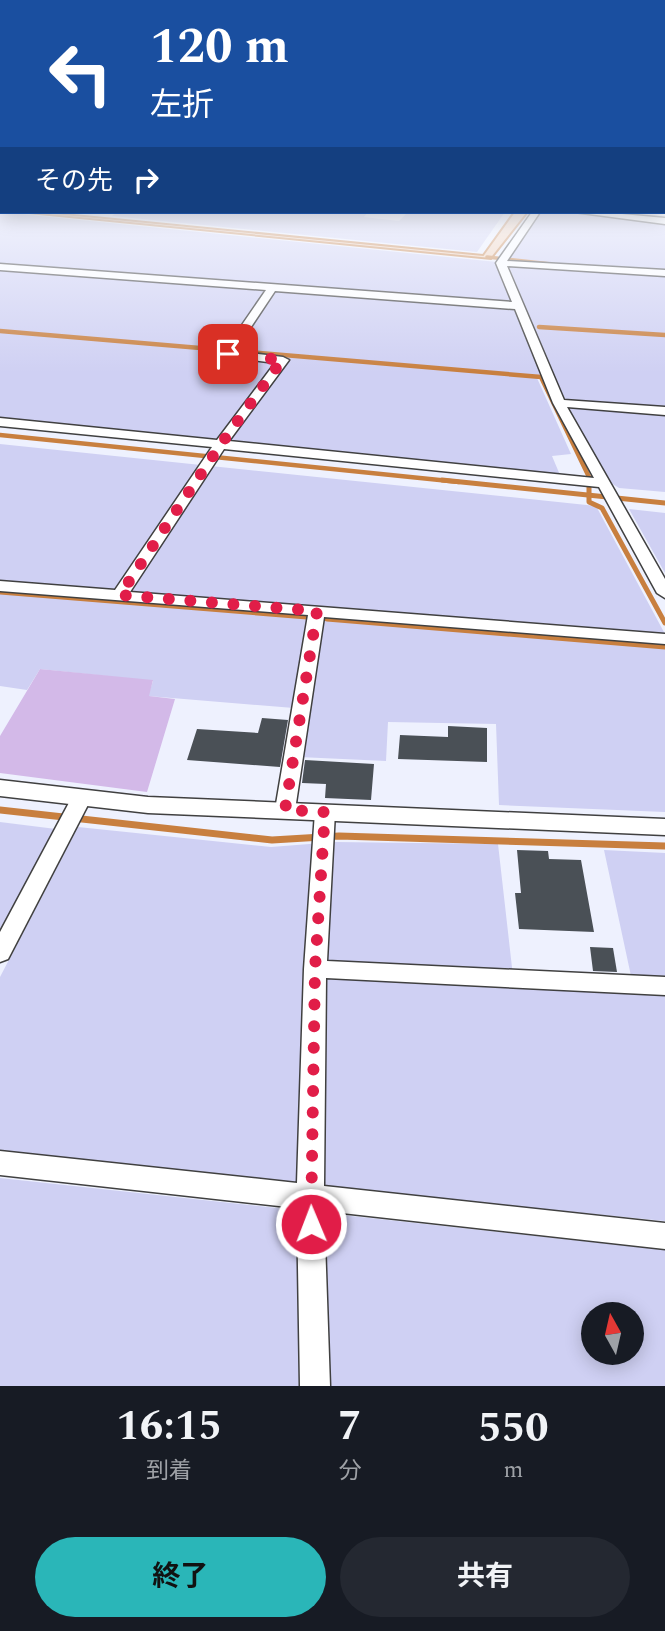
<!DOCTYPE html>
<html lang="ja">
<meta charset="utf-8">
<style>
:root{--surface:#171b24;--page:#242831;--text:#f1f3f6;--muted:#9ea1a6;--accent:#2ab6b8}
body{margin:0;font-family:Spectral,"Noto Sans JP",serif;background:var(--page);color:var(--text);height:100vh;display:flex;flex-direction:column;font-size:26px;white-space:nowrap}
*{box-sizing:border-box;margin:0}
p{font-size:23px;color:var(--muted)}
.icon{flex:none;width:38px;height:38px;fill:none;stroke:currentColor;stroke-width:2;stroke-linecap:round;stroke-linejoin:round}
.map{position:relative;height:1386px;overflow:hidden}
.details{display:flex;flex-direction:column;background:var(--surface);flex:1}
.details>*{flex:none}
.banner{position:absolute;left:0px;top:0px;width:665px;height:214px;box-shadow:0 4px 18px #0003;background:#1a4fa0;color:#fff;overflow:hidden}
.needle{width:46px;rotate:352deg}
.tools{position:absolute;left:581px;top:1302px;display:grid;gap:14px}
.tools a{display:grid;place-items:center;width:63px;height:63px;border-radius:50%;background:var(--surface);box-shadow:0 4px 18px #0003;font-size:35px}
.pin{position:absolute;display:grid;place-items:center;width:60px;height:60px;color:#fff;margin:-30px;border-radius:14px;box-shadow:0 4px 10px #0006}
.me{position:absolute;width:77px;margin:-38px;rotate:359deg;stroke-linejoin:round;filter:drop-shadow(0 0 5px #0008)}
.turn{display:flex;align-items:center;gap:24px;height:147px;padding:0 35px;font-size:32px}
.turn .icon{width:91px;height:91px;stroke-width:2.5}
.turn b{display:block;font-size:49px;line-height:60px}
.then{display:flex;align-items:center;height:66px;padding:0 35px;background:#0003;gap:14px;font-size:26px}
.eta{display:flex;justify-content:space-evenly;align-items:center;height:119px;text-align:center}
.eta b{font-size:42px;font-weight:700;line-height:49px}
.button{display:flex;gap:14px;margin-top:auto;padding:14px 35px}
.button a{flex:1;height:80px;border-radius:42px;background:var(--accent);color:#111;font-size:28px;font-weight:700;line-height:80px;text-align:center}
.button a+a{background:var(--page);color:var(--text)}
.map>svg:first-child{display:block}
.farmland{fill:#cfd0f3;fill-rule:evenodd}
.green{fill:#d3b9e8}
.water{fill:#f4d1b5;stroke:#c87f3f;stroke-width:2}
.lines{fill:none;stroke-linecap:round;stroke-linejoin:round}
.stream-far3{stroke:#c87f3f;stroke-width:3.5}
.stream-far2{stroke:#c87f3f;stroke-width:4.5}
.stream-far1{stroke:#c87f3f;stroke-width:5}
.stream{stroke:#c87f3f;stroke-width:7}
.building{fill:#4a5056}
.minor-casing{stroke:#404040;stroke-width:3}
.tertiary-casing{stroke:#404040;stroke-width:3}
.minor{fill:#fff;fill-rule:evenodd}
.tertiary{fill:#fff;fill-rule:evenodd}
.route{stroke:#e11d48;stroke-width:12;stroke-dasharray:0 21.6}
</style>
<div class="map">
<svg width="665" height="1386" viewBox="0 0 665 1386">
<rect width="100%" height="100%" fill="#eef1fe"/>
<g class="farmland">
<polygon points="0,212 497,262 541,374 537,378 571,454 552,456 560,475 0,418"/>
<polygon points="117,212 368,212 364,217 399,221 408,212 505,212 477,252 112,216"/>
<polygon points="541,212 568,212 665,222 665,492 619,488 611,483 564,402 507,262"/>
<polygon points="0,444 596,506 665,634 665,812 499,805 496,724 388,722 386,761 299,757 306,709 148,696 153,681 40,669 27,690 0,686"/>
<polygon points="629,509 665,513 665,573"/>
<polygon points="0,822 56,829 0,934"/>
<polygon points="78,827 271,847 335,842 498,844 514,985 634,990 604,850 665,853 665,1221 0,1155 0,977"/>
<path d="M0 1178 665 1250V1386H0ZM593 1314H632V1353H593Z"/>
</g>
<polygon class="green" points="40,669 153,680 149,696 175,699 147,792 0,773 0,736"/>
<polygon class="water" points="19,212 43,212 483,255 514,212 528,212 491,259"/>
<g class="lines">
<polyline class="stream-far3" points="487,257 551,264"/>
<g class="stream-far2">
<polyline points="539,327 665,335"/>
<polyline points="0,331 541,377 589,477"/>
<polyline points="0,435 459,482"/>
</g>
<g class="stream-far1">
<polyline points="442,480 665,503"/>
<polyline points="589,487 589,502 602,508 665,623"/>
<polyline points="0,592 307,617"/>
<polyline points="327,619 665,647"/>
</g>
<polyline class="stream" points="0,810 272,840 339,836 665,846"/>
</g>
<g class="building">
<polygon points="262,718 288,720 280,767 187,760 197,729 258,733"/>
<polygon points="448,726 487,728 487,762 398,759 400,735 448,737"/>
<polygon points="305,760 374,764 371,800 325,798 326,784 302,783"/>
<polygon points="517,850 548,851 549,859 581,860 594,932 519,929 515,893 521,893"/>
<polygon points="590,947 613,948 617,972 593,971"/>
</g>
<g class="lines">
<g class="minor-casing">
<g id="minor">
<path d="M532 212H540L507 261 665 270V276L507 266 564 400 665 407V415L567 407 665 579V598L657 593 599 487 224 449 130 592 665 634V644L324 617 295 810 292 815H278L275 810 308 615 0 591V581L115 590 212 447 0 426V418L217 440 275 363 228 357 222 354 266 290 0 270V264L512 302 496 263ZM275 291 515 309 553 403 594 478 229 441 289 360 283 357 235 351Z"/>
<polygon points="574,212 600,212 665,218 665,224"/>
<polygon points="81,792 88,794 91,799 8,959 0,962 0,932 71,799 74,794"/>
<polygon points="325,805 332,807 335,812 327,961 665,977 665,995 326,978 324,1186 665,1223 665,1249 324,1211 330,1386 300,1386 297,1208 0,1175 0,1151 297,1183 304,969 315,812 318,807"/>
</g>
</g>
<g class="tertiary-casing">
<polygon id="tertiary" points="0,780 148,797 665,819 665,835 148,813 0,796"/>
</g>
<use href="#minor" class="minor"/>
<use href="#tertiary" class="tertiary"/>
</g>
<linearGradient id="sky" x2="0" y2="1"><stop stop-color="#adc0d4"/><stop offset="0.48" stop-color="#f7f9ff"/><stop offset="1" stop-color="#f7f9ff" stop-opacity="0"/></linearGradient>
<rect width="665" height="373" fill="url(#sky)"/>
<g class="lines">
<polyline class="route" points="228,354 282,360 221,444 120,595 317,611 285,810 325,812 315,969 311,1224"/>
</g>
</svg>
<div class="tools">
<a><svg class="needle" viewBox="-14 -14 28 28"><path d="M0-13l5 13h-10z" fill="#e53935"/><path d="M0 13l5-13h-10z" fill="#9ea1a6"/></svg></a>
</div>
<div class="pin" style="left:228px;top:354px;background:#d93025"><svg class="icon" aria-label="arrive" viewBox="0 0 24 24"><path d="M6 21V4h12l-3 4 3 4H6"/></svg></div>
<svg class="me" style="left:311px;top:1224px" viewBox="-20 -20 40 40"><circle r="17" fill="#e11d48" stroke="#fff" stroke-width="3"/><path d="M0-11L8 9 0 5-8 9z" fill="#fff"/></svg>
<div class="banner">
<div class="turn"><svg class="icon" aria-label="left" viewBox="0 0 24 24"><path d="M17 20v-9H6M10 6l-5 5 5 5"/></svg><div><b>120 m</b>左折</div></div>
<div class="then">その先<svg class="icon" aria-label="right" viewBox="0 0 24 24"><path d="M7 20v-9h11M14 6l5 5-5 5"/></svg></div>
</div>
</div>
<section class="details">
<div class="eta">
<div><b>16:15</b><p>到着</p></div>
<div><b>7</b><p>分</p></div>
<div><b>550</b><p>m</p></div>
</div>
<div class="button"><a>終了</a><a>共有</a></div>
</section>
